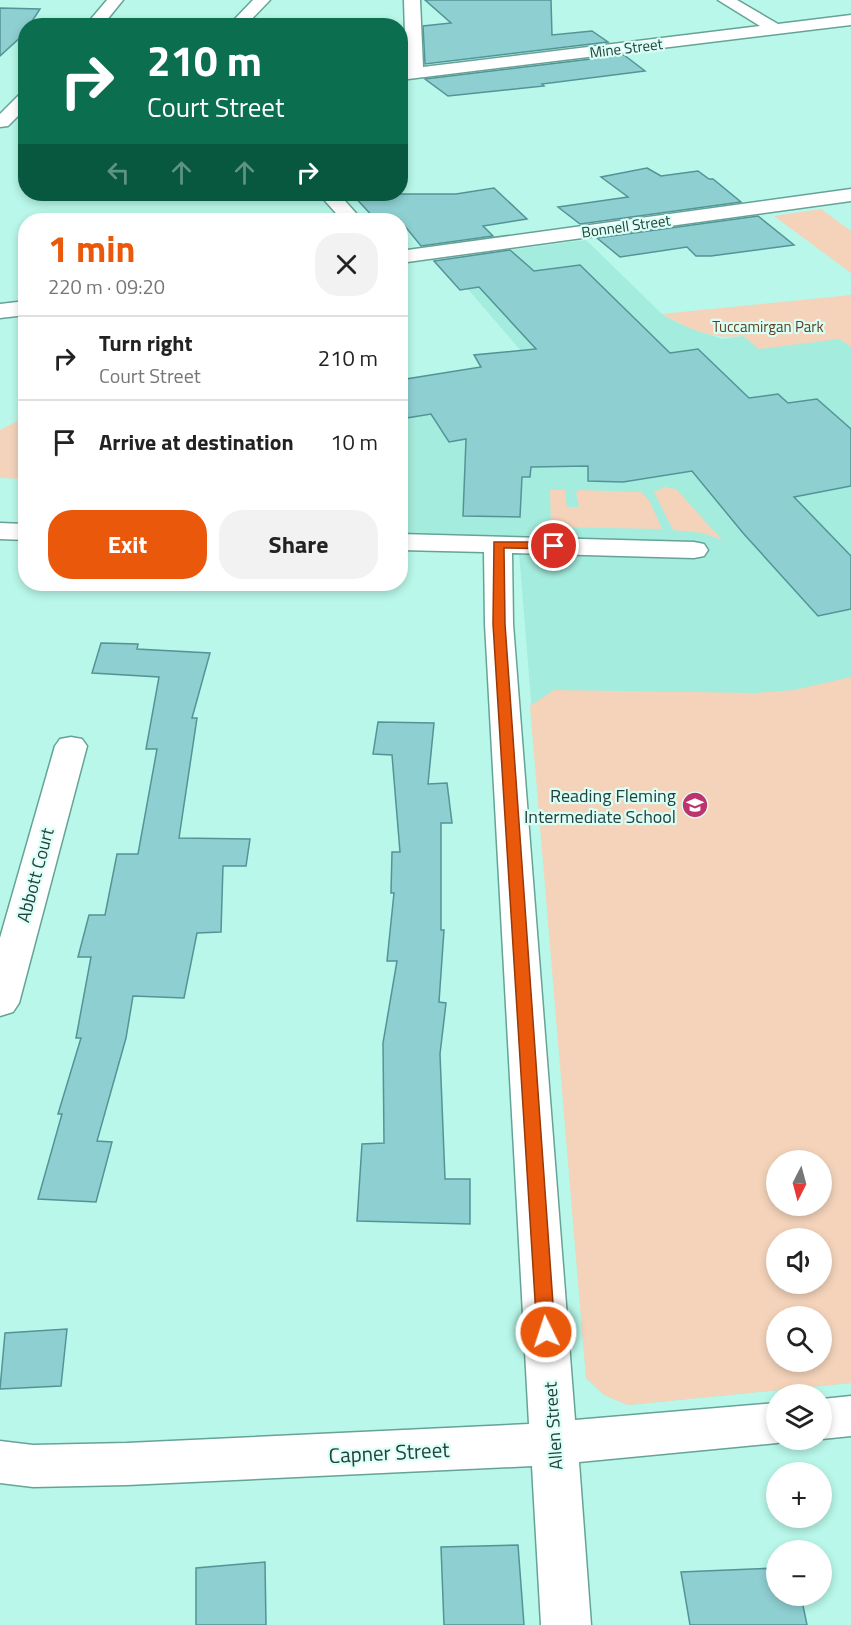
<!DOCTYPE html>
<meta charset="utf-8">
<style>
:root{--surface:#fff;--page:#f2f2f2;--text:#222;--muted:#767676;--line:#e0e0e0;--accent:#ea580c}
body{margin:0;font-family:"Titillium Web",sans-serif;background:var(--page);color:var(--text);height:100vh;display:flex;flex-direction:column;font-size:22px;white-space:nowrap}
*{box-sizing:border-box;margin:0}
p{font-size:20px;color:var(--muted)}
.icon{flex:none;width:33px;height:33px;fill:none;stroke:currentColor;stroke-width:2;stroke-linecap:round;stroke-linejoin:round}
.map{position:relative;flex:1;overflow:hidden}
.panel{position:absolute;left:18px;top:213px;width:390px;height:378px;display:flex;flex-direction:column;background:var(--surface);border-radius:24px;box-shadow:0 3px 9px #0003}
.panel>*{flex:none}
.hud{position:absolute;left:18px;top:18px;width:390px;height:183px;border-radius:24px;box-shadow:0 3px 9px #0003;background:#0b6e4f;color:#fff;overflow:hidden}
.needle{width:39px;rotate:186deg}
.fabs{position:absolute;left:766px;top:1150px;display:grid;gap:12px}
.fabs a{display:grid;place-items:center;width:66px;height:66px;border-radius:50%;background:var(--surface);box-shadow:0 3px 9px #0003;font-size:30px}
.pin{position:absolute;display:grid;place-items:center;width:51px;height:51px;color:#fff;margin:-26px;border:3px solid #fff;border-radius:50%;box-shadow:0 2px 6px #0007}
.me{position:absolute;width:66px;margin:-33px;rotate:356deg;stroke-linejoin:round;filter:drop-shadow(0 0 4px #0008)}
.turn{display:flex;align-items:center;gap:21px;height:126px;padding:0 30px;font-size:27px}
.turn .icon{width:78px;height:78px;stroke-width:2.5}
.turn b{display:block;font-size:42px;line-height:51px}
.lanes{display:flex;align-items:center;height:57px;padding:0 30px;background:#0003;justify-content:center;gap:30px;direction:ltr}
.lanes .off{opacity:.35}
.round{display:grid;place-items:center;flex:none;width:63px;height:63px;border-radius:24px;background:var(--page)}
.summary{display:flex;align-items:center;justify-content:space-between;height:102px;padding:0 30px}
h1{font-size:36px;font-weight:700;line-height:45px;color:var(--accent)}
.action{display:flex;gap:12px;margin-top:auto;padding:12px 30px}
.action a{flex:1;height:69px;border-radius:24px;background:var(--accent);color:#fff;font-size:24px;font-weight:700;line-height:69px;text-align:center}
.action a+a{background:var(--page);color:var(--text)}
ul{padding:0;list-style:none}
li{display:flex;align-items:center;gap:18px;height:84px;padding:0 30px;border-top:2px solid var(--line)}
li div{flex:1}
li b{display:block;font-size:22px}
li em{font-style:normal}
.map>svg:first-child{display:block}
.built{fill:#a4ecdd;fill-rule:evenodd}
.green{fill:#f4d3ba;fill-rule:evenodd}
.building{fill:#8ecfd2;stroke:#549497;stroke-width:1.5}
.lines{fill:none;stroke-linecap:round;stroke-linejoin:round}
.minor-casing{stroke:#66a396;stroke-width:3}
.minor{fill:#fff;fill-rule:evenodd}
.route{fill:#ea580c;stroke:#983908;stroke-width:1.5}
.labels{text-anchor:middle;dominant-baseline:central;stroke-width:4.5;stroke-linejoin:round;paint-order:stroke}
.far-street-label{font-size:15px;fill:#26403b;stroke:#dafff6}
.far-park-label{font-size:15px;fill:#624022;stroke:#dafff6}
.poi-label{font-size:18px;fill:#26403b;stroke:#dafff6;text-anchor:end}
.street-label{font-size:18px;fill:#26403b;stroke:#dafff6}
.near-street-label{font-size:21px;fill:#26403b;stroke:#dafff6}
</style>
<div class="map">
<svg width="851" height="1625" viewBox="0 0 851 1625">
<rect width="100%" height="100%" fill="#b8f7e9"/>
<path class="built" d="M586 240 662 314 680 324 722 339 743 336 840 339 851 347V1383L628 1405 604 1395 586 1378 518 540 401 536V380L528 359 442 259ZM777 1161H822V1206H777ZM777 1239H822V1284H777ZM777 1317H822V1362H777Z"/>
<g class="green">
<polygon points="821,209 851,231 851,273 774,216"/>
<path d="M851 295V347L840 339 759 349 743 336C712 340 689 329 662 314Z"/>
<polygon points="25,417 25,479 0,478 0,430"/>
<polygon points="665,487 676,489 722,540 703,533 673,530 654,492"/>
<polygon points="550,490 565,490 567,507 579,507 576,493 579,490 641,492 650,502 662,529 551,527"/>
<path d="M851 677V1383L628 1405 604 1395 586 1378 530 706 554 690 756 693 794 690ZM777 1161H822V1206H777ZM777 1239H822V1284H777ZM777 1317H822V1362H777Z"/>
</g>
<g class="building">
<polygon points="425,0 551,0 552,35 592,31 608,42 425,64 423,26 451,23"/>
<polygon points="0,8 40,9 29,26 26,26 24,34 0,56"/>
<polygon points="624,55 645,71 542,84 544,86 448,96 425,79"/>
<polygon points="647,168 661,176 698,171 709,179 713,179 741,202 580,224 558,207 628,197 601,177"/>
<polygon points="494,188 527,219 483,226 493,236 421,246 400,220 376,220 352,194 456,194"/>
<polygon points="758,216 794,245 711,256 696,256 687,247 620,257 597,238"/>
<polygon points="510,250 534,271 580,265 670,353 698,349 749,398 778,394 788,403 817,399 851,429 851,486 794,497 851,556 851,609 818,616 743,533 692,471 623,482 588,481 588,466 531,467 530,477 522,477 520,517 463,516 466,439 449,442 431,414 400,419 400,380 481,367 474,355 536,349 479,287 460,290 434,261"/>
<polygon points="101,643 138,644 137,649 210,653 192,718 197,718 179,838 250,839 246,866 223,866 221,932 197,933 184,998 133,996 126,1038 97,1141 112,1142 96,1202 38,1199 62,1114 58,1114 81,1038 76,1038 91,957 78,957 89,915 105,915 117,854 138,854 157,749 146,749 159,677 92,673"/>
<polygon points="378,722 434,723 428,784 447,783 452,823 441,823 441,930 444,930 439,1002 446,1003 440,1054 445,1179 470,1179 470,1224 357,1221 362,1144 384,1143 383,1043 397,961 387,961 394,893 391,893 392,852 400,852 392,755 373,754"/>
<polygon points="67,1329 61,1386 0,1389 5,1333"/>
<polygon points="518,1545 524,1625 444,1625 441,1547"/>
<polygon points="265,1562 266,1625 196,1625 196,1568"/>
<polygon points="777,1568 777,1596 801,1596 807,1625 690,1625 681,1572"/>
</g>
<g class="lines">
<g class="minor-casing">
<g id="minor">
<polygon points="107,0 123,0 102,26 85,26"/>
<polygon points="253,0 270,0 245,26 228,26"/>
<polygon points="404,0 420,0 423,67 760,26 718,0 737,0 778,24 851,15 851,25 400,80 400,70 406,69"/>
<polygon points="26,93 26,108 8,126 0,127 0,114 20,94"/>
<polygon points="851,189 851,201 400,263 400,251"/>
<polygon points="319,194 339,194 362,220 342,220"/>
<polygon points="26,301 26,315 0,318 0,304"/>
<polygon points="0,523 26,524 26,540 0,539"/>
<polygon points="400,534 694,542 704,544 708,550 704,556 694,558 512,553 513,624 575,1420 777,1403 777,1440 787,1440 777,1443 579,1462 591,1625 541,1625 532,1466 127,1485 33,1487 0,1483 0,1441 33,1445 127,1443 529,1424 485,624 484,552 400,550"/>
<polygon points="71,737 82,739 87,746 19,1003 13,1012 0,1016 0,938 55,746 60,739"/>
<polygon points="851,1396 851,1436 822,1439 822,1399"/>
</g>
</g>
<use href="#minor" class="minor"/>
</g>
<polygon class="route" points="494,542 554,542 560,546 554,549 504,548 505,624 555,1332 553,1337 546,1339 540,1337 537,1332 493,624"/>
<defs>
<g id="school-disc" transform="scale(1.35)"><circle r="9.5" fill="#bd336d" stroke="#dafff6"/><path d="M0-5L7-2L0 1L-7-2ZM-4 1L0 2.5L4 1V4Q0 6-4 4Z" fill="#fff"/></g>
</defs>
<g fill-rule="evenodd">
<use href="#school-disc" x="695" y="805"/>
</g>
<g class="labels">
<g class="far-street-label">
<text transform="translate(626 48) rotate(-7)">Mine Street</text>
<text transform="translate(626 226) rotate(-8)">Bonnell Street</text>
</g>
<g class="far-park-label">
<text x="768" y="326">Tuccamirgan Park</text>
</g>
<g class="poi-label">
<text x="676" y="795">Reading Fleming<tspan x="676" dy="21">Intermediate School</tspan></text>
</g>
<g class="street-label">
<text transform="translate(35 875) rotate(-75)">Abbott Court</text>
<text transform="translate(553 1426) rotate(-94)">Allen Street</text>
</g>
<g class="near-street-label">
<text transform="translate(389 1452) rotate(-3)">Capner Street</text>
</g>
</g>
</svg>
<div class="fabs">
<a><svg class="needle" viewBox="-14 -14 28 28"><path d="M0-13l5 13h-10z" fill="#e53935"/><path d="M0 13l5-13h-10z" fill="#767676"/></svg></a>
<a><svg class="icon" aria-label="sound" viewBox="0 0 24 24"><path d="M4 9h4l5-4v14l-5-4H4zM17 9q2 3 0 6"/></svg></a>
<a><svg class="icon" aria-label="search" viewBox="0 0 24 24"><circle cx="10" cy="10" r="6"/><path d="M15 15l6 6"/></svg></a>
<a><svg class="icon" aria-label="layers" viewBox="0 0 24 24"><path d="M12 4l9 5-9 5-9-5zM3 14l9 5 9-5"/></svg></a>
<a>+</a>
<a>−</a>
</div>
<div class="pin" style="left:554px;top:546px;background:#d93025"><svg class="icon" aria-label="arrive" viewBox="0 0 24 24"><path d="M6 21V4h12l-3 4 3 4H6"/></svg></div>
<svg class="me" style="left:546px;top:1332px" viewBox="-20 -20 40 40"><circle r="17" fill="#ea580c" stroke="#fff" stroke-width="3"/><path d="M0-11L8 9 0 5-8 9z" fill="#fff"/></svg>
<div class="hud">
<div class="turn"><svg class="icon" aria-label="right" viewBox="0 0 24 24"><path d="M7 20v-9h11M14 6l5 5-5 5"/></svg><div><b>210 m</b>Court Street</div></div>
<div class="lanes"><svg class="icon off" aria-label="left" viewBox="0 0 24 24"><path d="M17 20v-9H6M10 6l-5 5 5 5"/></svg><svg class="icon off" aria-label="ahead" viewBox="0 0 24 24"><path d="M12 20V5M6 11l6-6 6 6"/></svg><svg class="icon off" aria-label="ahead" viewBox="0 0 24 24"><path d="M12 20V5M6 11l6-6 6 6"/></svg><svg class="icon" aria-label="right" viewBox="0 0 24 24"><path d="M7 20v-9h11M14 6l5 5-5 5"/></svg></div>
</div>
<section class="panel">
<div class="summary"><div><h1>1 min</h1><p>220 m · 09:20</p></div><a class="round"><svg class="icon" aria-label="close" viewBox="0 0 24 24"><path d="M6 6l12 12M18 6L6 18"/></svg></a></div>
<ul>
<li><svg class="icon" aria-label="right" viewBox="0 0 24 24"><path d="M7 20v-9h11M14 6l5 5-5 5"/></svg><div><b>Turn right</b><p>Court Street</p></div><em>210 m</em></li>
<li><svg class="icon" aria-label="arrive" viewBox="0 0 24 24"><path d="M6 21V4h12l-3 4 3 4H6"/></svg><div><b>Arrive at destination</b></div><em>10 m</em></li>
</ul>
<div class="action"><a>Exit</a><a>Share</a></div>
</section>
</div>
